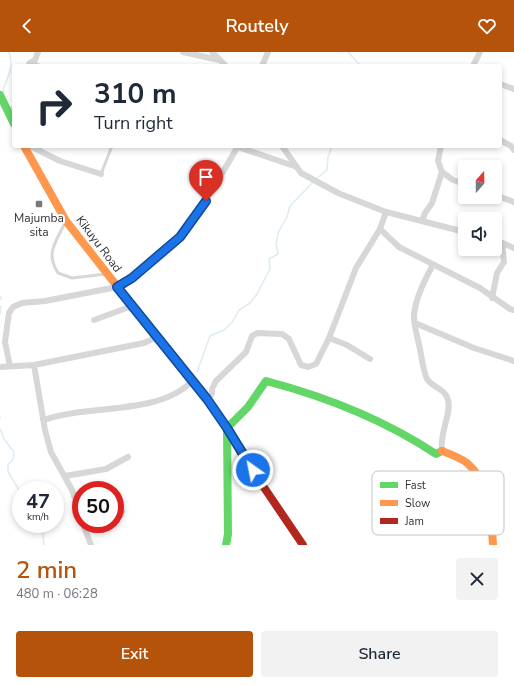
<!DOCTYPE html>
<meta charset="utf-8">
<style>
:root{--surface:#fff;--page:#f2f2f3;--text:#1f2937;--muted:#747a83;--accent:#b45309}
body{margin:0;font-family:"Nunito Sans",sans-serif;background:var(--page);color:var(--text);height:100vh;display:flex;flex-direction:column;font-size:15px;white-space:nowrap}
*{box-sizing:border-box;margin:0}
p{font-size:13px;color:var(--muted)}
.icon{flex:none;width:22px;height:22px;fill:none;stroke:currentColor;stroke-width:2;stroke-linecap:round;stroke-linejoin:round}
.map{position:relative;height:493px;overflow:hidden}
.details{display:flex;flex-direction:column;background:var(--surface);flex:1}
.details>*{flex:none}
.guide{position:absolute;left:12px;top:12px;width:490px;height:84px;border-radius:4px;box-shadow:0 2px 6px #0003;background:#fff;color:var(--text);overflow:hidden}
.needle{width:26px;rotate:20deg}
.buttons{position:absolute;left:458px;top:108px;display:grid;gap:8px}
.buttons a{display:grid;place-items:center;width:44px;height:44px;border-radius:4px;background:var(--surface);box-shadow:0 2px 6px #0003;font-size:20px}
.speed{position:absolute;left:12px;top:429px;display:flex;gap:8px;font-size:20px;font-weight:700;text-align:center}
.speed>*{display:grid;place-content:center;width:52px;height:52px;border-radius:50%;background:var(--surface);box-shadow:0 2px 6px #0003;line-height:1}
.speed small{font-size:10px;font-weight:400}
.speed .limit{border:6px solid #d22;background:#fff;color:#111}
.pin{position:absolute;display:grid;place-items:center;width:34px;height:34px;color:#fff;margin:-41px -17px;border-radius:50% 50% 50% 0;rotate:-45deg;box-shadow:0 0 4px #0007}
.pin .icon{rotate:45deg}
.me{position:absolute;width:44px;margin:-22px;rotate:327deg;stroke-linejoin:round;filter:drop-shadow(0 0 3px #0008)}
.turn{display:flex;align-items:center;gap:14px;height:84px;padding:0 16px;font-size:18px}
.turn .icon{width:52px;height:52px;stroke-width:2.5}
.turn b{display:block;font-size:28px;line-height:34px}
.round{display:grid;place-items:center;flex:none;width:42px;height:42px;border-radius:4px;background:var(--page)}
.head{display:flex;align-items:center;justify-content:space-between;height:68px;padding:0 16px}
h1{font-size:24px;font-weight:600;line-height:30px;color:var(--accent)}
.button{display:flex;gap:8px;margin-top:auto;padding:8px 16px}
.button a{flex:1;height:46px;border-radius:4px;background:var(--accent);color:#fff;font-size:16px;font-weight:600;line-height:46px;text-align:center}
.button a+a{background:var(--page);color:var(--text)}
header{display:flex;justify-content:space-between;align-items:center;height:52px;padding:0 16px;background:var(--accent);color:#fff;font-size:18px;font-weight:600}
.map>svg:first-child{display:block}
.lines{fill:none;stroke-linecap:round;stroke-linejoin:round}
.stream{stroke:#ddebf3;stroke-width:1.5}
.lane{stroke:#d7d7d7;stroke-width:3}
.street{stroke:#d7d7d7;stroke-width:6}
.fast{stroke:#63d668;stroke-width:8}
.slow{stroke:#ff974d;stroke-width:8}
.jam{stroke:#b3261e;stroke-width:8}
.route-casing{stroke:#114b97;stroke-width:10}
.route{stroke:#1a73e8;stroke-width:7}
.poi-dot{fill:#7a7a7a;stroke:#fff;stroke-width:1.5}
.labels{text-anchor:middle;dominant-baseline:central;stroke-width:4;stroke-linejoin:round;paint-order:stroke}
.poi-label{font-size:12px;fill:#333;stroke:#fff}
.street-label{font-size:12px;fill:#333;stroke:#fff}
.key{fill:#fff;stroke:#c2c2c2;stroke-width:1}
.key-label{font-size:11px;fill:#333}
</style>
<header><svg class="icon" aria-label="back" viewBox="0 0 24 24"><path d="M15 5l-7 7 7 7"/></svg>Routely<svg class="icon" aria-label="heart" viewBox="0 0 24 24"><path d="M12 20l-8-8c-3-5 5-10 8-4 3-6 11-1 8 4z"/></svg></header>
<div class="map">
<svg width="514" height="493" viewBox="0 0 514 493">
<rect width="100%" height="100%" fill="#fff"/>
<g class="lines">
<g class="stream">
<polyline points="348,0 361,14"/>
<path d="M3 40C6 24 15 19 9 0"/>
<polyline points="317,126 327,118 328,105 332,94"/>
<polyline points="0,244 1,247"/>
<polyline points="0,262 1,254"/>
<polyline points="197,320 210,284 224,278 233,269 239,258 250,251 257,242 270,217 269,207 278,202 276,191 279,179 287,165 290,154 314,129"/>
<polyline points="0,365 0,366"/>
<polyline points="0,377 4,387 14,400 13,407 8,413 8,420 21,441"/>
<polyline points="38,472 43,482 44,493"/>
</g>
<g class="lane">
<polyline points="101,122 112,94"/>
<path d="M65 171C56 190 45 201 58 221L72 226 106 222"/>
<polyline points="115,470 122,464 124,459"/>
<polyline points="105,472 108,472"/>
</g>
<g class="street">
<polyline points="183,0 219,8"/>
<polyline points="212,0 226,14"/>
<polyline points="30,11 35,8 38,0"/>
<polyline points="29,12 30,11 38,14"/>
<polyline points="262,14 268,0"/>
<polyline points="473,14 480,0"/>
<polyline points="500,32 514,37"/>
<polyline points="11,64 14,56"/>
<polyline points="500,88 511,94 514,98"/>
<polyline points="30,94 60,109 101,122"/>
<polyline points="282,94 301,121 338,141 386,160 380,177 399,195 480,236 510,257 514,258"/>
<polyline points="238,95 297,115"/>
<polyline points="442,120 453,128 465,132"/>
<polyline points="495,143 514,150"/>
<polyline points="386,160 465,180"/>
<polyline points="422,169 425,161 432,151 442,120 438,109 441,94"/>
<polyline points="495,188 514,196"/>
<path d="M433 213C425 227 415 247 414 264 414 275 418 287 420 297 422 307 423 318 427 327 433 336 446 337 448 348 452 360 439 382 442 399"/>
<polyline points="492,246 497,221 504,210 502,191"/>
<polyline points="94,268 132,254"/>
<polyline points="415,271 474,296 514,309"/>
<polyline points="329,286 347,293 370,307"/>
<polyline points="34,313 45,378 51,400 72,438 81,463"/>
<polyline points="10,314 5,290 9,261 13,255 22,251 45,249 117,235 132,226 180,185 213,137 238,94"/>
<polyline points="0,315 34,313 144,291 157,285"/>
<polyline points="207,347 212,342 212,337 216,329 246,300 252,284 257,281 282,282 289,287 301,313 308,315 316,312 329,286 356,216 380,177"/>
<path d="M44 368C87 352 159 364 192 329"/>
<polyline points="65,424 106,417 128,405"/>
<polyline points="83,472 91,493"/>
</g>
<g class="fast">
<polyline points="0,43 14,72"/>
<path d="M226 493 228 482 227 376 248 355 266 329C327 345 383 367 436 402L442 399"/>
</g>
<g class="slow">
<polyline points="24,94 66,169 167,298"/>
<path d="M442 399C450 402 461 406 467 411 491 431 491 465 493 493"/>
</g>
<polyline class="jam" points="167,298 207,347 227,376 244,406 303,493"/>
</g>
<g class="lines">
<g class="route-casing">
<polyline id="route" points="206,149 180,185 132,226 117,235 207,347 227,376 253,418"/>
</g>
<use href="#route" class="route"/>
</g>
<rect class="poi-dot" x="35" y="148" width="8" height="8" rx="2"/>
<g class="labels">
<g class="poi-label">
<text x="39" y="166">Majumba<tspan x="39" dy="14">sita</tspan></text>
</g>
<g class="street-label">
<text transform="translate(99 192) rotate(53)">Kikuyu Road</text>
</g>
</g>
<rect x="372" y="419" width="132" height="64" rx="6" class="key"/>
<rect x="380" y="430" width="18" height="6" fill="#63d668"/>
<rect x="380" y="448" width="18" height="6" fill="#ff974d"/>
<rect x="380" y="466" width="18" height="6" fill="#b3261e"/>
<g class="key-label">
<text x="405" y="437">Fast</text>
<text x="405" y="455">Slow</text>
<text x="405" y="473">Jam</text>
</g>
</svg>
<div class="buttons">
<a><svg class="needle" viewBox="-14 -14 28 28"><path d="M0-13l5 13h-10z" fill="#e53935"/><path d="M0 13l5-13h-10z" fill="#747a83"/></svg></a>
<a><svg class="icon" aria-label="sound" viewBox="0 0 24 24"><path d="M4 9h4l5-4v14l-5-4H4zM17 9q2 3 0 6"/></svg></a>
</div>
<div class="speed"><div>47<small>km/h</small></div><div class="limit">50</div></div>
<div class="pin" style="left:206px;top:149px;background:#d93025"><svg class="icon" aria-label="arrive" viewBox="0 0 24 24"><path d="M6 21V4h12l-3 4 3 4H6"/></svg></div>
<svg class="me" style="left:253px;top:418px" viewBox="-20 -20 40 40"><circle r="17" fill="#1a73e8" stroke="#fff" stroke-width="3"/><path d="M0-11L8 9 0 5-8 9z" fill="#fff"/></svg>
<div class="guide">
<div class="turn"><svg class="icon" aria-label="right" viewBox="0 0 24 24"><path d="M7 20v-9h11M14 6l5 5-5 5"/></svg><div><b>310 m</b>Turn right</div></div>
</div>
</div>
<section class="details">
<div class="head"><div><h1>2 min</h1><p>480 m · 06:28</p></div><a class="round"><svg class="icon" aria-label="close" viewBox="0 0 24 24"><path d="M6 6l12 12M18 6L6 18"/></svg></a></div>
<div class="button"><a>Exit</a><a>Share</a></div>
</section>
